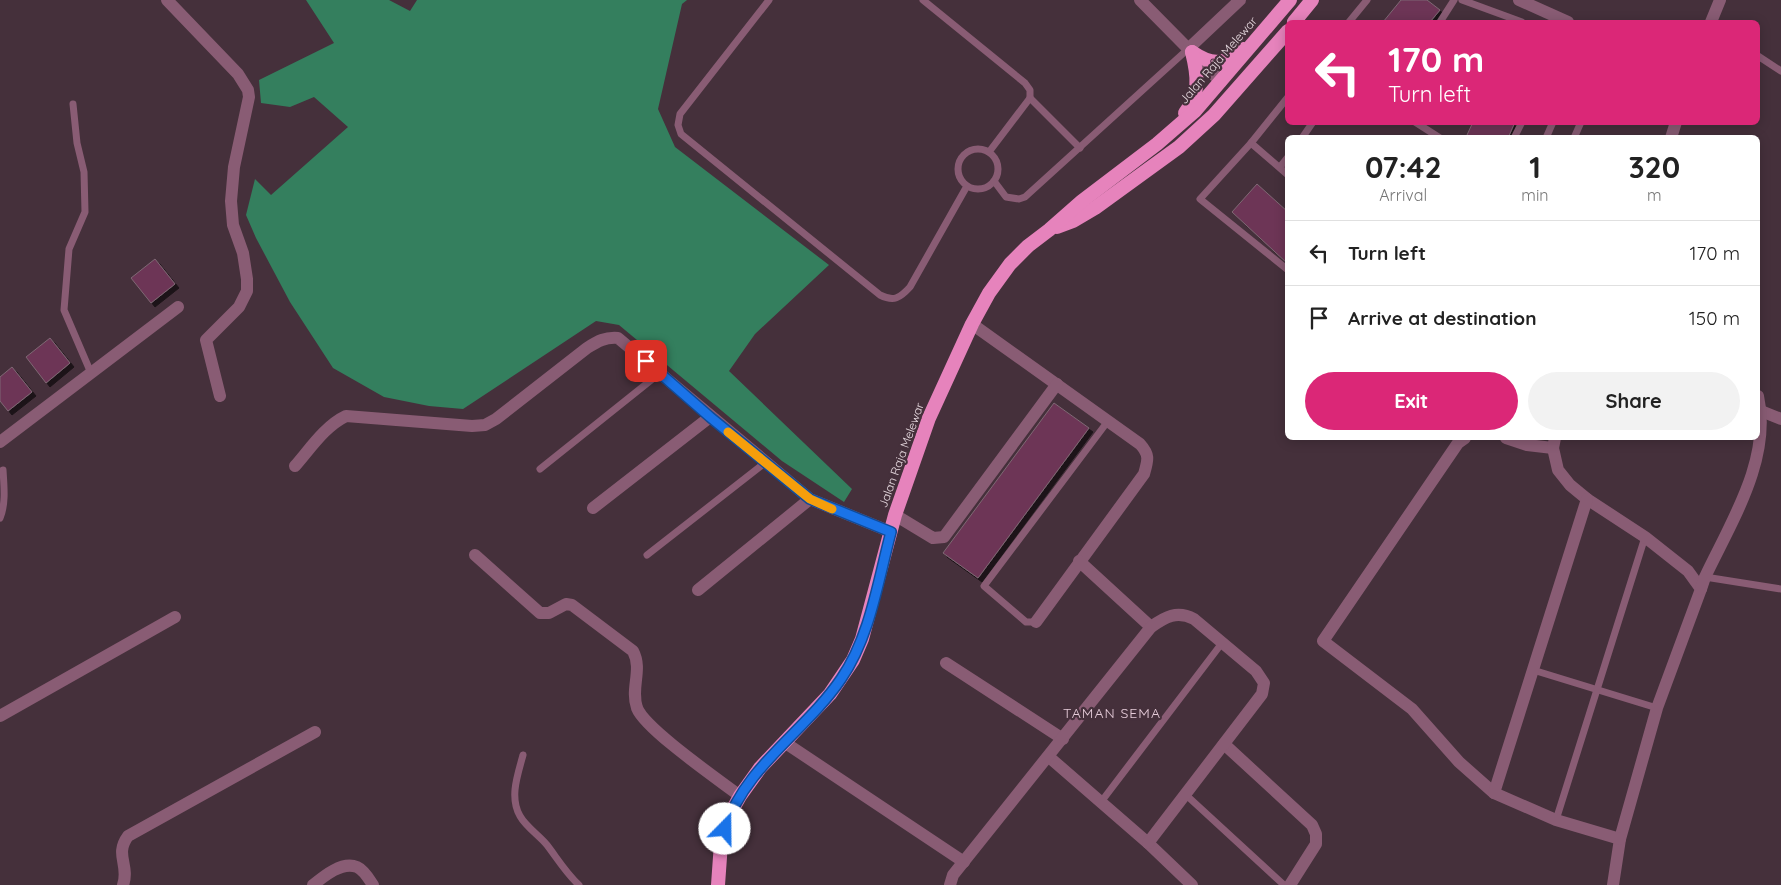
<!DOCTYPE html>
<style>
:root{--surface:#fff;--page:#f2f2f2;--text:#222;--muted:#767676;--line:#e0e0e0;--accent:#db2777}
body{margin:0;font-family:Quicksand,sans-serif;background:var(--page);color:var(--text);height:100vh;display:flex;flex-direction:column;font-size:19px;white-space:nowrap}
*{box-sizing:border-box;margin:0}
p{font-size:16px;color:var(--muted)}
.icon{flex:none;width:28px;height:28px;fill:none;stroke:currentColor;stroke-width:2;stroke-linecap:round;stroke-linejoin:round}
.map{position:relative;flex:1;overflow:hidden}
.drawer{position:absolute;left:1285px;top:135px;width:475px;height:305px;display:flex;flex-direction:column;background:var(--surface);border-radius:8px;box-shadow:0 2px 12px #0003}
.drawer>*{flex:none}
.banner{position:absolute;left:1285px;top:20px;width:475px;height:105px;border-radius:8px;box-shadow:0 2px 12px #0003;background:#db2777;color:#fff;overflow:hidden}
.pin{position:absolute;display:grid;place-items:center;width:42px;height:42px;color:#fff;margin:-21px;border-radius:10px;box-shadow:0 2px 8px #0006}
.me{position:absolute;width:55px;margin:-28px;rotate:22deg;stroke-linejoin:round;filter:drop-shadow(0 0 4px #0008)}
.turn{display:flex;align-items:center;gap:18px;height:105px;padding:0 20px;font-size:22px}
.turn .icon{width:65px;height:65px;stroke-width:2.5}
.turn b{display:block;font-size:35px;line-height:42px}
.eta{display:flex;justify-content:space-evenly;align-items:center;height:85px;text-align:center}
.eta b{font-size:30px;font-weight:800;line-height:35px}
.primary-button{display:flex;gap:10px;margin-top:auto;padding:10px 20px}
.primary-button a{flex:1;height:58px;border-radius:30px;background:var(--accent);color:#fff;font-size:20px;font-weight:800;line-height:58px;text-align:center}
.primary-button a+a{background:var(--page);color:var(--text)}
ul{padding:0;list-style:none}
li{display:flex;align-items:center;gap:15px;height:65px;padding:0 20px;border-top:1px solid var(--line)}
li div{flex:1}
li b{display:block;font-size:19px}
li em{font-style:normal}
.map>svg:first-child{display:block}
.forest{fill:#347f5e}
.building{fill:#6d3556;stroke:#7f6874;filter:url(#shadow)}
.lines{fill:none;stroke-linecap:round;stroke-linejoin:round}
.service{stroke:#895c74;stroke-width:7}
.minor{stroke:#895c74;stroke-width:12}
.trunk{stroke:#e683bc;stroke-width:14}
.route-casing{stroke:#114b97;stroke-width:12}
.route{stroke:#1a73e8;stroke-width:9}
.slow{stroke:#f59e0b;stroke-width:9}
.labels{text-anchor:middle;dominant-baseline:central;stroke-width:4.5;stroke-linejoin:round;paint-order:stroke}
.street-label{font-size:12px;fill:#e9dce2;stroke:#45303b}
.neighbourhood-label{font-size:14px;letter-spacing:1px;fill:#e5cbd8;stroke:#45303b}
</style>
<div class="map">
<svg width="1781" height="885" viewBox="0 0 1781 885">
<defs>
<filter id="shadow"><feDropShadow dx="4" dy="4" stdDeviation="0" flood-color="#0009"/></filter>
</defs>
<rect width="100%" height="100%" fill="#45303b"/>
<polygon class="forest" points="306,0 389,0 410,11 417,0 687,0 682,4 658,109 675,147 829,265 755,334 729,371 852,489 844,502 782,461 619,325 596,321 463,409 429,406 384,397 333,368 290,302 256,238 246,215 255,179 271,195 348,127 314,97 290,107 261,103 259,80 334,43"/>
<g class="building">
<polygon points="1401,0 1427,0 1440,10 1430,22 1383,22"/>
<polygon points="1473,122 1515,122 1508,138 1472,138 1467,135"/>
<polygon points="1257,184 1288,212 1288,264 1232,212"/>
<polygon points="155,259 175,284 151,303 131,278"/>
<polygon points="50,338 70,363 46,383 26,357"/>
<polygon points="12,367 32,392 8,411 0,401 0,377"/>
<polygon points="1054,403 1089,428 978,578 943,553"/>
</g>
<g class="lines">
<g class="service">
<path d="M769 0 680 114 678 125 681 134 880 295C894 302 900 298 910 287L967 186"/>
<polyline points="923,0 1025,83 1030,90 1030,98 989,152"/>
<polyline points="1462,0 1522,22"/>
<polyline points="1349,22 1367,0"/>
<polyline points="1440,22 1454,0"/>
<polyline points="1758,56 1781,71"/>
<polyline points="1288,97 1251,143 1200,199 1288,270"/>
<polyline points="1030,98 1080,148"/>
<polyline points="73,104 77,143 84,172 85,212 69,249 64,310 91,373"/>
<polyline points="1415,122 1440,138"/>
<polyline points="1302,138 1313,122"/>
<polyline points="1514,138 1522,122"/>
<polyline points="1546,138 1553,122"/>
<polyline points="1574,138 1581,122"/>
<polyline points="1251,143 1288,175"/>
<circle cx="978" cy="169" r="20"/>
<polyline points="1280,167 1288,157"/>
<polyline points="994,181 1006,197 1019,199 1025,197 1188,49"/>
<polyline points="540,469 660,373"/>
<path d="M0 518C6 504 4 486 3 470"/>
<polyline points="647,555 766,462"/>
<polyline points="1705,577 1781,589"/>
<polyline points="1036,622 1026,622 984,586 1108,421"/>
<polyline points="1533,670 1657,708"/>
<path d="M523 755C518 774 509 797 520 816 526 827 539 835 547 845 557 858 566 873 579 885"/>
<polyline points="1185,794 1284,885"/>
<polyline points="1101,802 1222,643"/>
<polyline points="1556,820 1645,537"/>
</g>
<g class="minor">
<polyline points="167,0 238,74 248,90 249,97 234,167 231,201 233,225 243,253 247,279 247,291 239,307 206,340 220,396"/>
<polyline points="1140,0 1221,82"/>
<polyline points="1519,0 1568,22"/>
<polyline points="1711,22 1720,0"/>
<polyline points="1188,49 1240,0"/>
<polyline points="1671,138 1676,122"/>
<path d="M972 324 1140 444C1150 455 1148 460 1144 474L1036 622"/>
<polyline points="1761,411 1781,419"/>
<polyline points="1465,438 1458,443 1323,641 1412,709 1459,762 1494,793"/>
<polyline points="1506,438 1527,445 1553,448"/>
<polyline points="1555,438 1553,448 1558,470 1570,485 1587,499 1645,537 1688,571 1701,589 1657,708 1620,839 1613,885"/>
<polyline points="0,442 178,307"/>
<path d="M295 466C310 449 325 426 346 416L472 426 485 425 496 419 587 348C598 341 605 337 618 338L810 499 891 532"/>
<polyline points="1587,499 1494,793 1556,820 1620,839"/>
<polyline points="593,508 710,417"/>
<polyline points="895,515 933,538 944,537 1057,384"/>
<path d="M475 555 540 613H549L566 604 572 605 633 651C643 670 630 688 637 708 645 729 719 780 740 796"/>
<polyline points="1079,561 1151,627"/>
<path d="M1701 589 1705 577C1731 522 1772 459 1758 396"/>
<polyline points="698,590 810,499"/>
<polyline points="946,663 1063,739"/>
<polyline points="0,716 175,617"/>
<polyline points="784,742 964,862"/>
<polyline points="1224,744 1312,825 1316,834 1316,844 1290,885"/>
<polyline points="1049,757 1148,843 1192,885"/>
<path d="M123 885C130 865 114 855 128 836L315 732"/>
<path d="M313 885C324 876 342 861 357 867 364 870 369 879 373 885"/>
<path d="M950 885 953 875 1151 627C1165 617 1177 610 1194 619L1256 671 1264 683 1262 694 1148 843"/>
</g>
<g class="trunk">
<polyline points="1294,22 1312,0"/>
<path d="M1192 52C1213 66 1223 65 1243 49"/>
<path d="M1185 113C1200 93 1198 76 1192 52"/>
<polyline points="1057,227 1073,221 1095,208 1179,147 1214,115 1288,31"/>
<polyline points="718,885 721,843 729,816 740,796 760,768 830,694 853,660 862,639 895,515 929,418 972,324 989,293 1010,264 1028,246 1049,230 1082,201 1157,144 1195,111 1290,0"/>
</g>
</g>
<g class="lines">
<g class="route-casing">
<path id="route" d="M646 361 710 417 810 499 891 532C878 581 870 637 841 679 805 732 745 766 725 829"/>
</g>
<use href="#route" class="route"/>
<polyline class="slow" points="728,432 810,499 832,509"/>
</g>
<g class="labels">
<g class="street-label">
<text transform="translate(1218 60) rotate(-49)">Jalan Raja Melewar</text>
<text transform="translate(901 455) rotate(-70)">Jalan Raja Melewar</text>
</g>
<g class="neighbourhood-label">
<text x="1112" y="713">TAMAN SEMA</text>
</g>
</g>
</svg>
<div class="pin" style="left:646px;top:361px;background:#d93025"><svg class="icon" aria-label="arrive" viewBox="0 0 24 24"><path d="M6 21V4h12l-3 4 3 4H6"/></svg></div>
<svg class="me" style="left:725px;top:829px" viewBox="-20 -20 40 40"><circle r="19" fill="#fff"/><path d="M0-13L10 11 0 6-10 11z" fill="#1a73e8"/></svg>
<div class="banner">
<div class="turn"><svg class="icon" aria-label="left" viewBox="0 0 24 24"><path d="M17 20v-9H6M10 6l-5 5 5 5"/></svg><div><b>170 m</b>Turn left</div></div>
</div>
<section class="drawer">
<div class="eta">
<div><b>07:42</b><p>Arrival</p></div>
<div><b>1</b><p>min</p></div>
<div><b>320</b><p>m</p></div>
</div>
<ul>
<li><svg class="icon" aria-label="left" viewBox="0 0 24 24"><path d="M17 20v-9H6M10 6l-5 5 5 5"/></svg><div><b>Turn left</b></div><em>170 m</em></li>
<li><svg class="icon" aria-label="arrive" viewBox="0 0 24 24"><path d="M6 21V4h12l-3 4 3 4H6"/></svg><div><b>Arrive at destination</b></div><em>150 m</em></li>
</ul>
<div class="primary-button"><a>Exit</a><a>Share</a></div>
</section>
</div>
